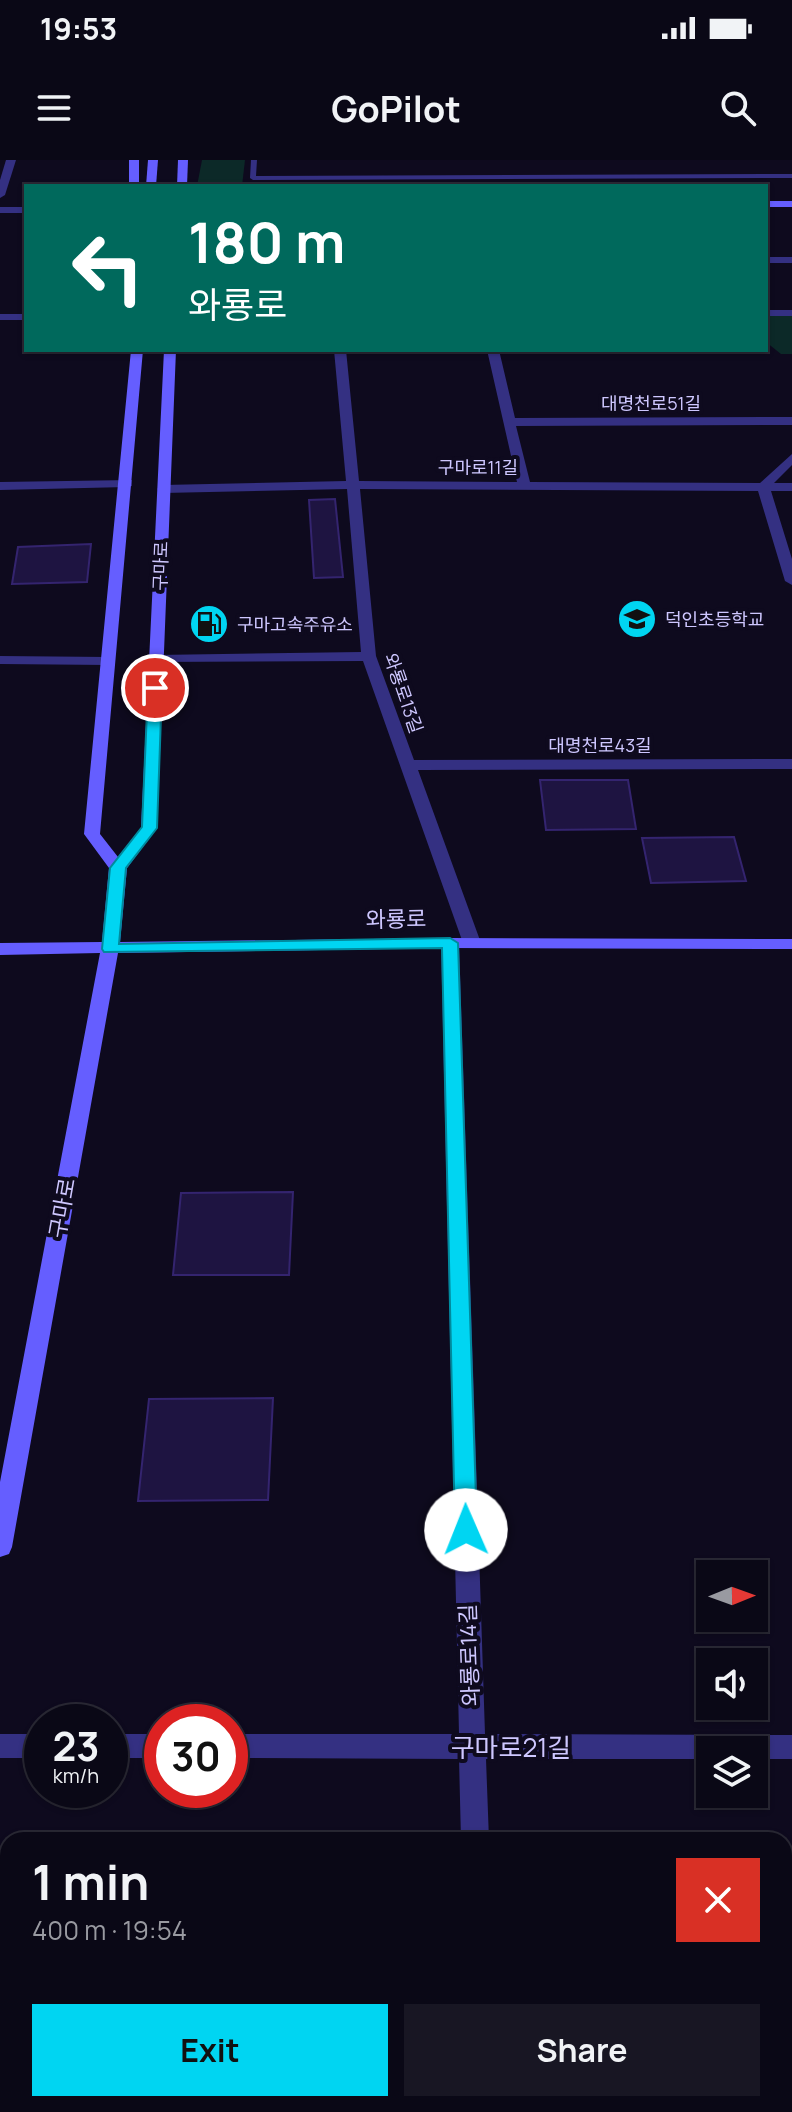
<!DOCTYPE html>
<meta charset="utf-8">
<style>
:root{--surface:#0a0816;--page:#181623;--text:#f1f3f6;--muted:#999aa1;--line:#2a2935;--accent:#00d5f2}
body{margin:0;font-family:Manrope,"Noto Sans KR",sans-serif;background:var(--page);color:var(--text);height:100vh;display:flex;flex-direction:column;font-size:30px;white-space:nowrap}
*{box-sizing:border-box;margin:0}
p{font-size:26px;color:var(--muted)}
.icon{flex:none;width:44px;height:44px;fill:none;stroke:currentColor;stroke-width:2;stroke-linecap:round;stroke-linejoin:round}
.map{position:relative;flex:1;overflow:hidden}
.drawer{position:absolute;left:0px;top:1672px;width:792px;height:280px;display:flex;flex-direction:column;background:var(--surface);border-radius:24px 24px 0 0;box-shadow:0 2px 6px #0004,0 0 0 2px var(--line)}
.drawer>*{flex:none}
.top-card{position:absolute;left:24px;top:24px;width:744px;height:168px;border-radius:0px;box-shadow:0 2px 6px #0004,0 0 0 2px var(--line);background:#00695c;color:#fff;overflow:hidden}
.needle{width:52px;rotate:89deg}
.fabs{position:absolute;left:696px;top:1400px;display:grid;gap:16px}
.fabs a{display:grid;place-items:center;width:72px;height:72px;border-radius:0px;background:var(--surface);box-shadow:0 2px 6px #0004,0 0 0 2px var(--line);font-size:40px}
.speed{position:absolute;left:24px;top:1544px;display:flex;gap:16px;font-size:40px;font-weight:700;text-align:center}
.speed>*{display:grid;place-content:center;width:104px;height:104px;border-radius:50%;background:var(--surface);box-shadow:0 2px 6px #0004,0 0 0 2px var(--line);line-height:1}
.speed small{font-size:20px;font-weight:400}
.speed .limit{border:12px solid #d22;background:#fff;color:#111}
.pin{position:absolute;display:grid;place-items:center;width:68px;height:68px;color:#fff;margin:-34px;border:4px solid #fff;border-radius:50%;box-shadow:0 2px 8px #0007}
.me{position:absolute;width:88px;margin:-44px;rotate:359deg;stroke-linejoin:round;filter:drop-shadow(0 0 6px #0008)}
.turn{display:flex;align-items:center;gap:28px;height:168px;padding:0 32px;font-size:36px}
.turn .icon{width:104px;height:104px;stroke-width:2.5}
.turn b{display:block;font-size:56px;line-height:68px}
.round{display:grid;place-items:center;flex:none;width:84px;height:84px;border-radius:0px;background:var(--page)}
.head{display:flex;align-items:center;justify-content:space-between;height:136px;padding:0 32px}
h1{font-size:48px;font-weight:700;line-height:60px}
.button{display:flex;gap:16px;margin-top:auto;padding:16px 32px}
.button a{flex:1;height:92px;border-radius:0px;background:var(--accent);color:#111;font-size:32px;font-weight:700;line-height:92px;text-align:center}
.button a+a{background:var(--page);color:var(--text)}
.status{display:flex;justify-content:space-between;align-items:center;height:56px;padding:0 40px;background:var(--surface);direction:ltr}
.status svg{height:22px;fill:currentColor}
header{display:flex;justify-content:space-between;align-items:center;height:104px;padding:0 32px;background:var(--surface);font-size:36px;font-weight:700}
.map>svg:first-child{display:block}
.green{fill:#0c2928}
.building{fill:#1e1441;stroke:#34246f;stroke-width:2}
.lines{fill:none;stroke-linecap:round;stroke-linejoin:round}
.service{fill:#343082;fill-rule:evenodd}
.minor{fill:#343082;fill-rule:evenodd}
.tertiary{fill:#343082;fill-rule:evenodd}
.secondary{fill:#655eff;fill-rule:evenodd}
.route{fill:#00d5f2;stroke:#008a9d;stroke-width:2}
.labels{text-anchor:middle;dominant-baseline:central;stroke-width:8;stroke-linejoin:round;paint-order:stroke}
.far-street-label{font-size:18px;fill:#cec7ff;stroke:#0e0a1e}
.far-poi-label{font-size:18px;fill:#cec7ff;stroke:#0e0a1e;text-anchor:start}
.street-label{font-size:22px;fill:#cec7ff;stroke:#0e0a1e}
.near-street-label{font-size:26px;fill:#cec7ff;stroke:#0e0a1e}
</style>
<div class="status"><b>19:53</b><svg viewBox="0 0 49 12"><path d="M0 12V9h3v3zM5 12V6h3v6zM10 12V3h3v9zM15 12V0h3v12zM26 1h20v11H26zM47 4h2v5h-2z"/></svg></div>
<header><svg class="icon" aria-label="menu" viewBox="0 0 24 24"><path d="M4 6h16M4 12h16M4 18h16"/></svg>GoPilot<svg class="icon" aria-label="search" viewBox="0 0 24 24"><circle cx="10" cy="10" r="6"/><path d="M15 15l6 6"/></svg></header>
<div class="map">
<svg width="792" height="1952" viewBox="0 0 792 1952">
<rect width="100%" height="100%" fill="#0e0a1e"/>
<g class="green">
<polygon points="202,0 245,0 242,26 197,26"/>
<polygon points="792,154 792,194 781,194 766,182 766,155"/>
</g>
<g class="building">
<polygon points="335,339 343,417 314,418 309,340"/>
<polygon points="91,384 87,422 12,424 18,387"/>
<polygon points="540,620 628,620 636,669 546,670"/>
<polygon points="734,677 746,721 651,723 642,678"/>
<polygon points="293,1032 289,1115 173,1115 181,1033"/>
<polygon points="273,1238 268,1340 138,1341 149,1239"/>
</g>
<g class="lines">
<polygon class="service" points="251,0 257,0 256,16 792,14 792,18 253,20 250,18"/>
<g class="minor">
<polygon points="6,0 16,0 5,35 0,38 0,20"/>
<rect x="766" y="97" width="26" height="6"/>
<rect x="766" y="150" width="26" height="6"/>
<rect x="0" y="154" width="26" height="6"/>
<polygon points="334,190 346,190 359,321 517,322 487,190 499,190 515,258 792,257 792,265 516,266 530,322 760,323 792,294 792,305 774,323 792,323 792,331 771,331 792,399 792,425 785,421 758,331 360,329 376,496 414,600 792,599 792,609 418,610 481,783 472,788 463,783 363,501 151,502 149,499 156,495 361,492 347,329 163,333 157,329 163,325 346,321"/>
<polygon points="132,320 132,326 127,327 0,330 0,322"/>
<polygon points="0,496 108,497 115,501 108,505 0,504"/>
<polygon points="450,778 459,783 485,1574 792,1575 792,1599 754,1599 754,1590 710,1590 710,1599 486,1599 489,1680 461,1680 459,1599 230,1598 230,1574 459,1574 441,783"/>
<rect x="0" y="1574" width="42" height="24"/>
<rect x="110" y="1574" width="52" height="24"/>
<rect x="469" y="1944" width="30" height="8"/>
</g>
<rect class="tertiary" x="0" y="47" width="26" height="6"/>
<g class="secondary">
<rect x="129" y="0" width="10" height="26"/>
<polygon points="148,0 158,0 156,26 146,26"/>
<polygon points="178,0 188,0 187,26 177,26"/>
<rect x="766" y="41" width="26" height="6"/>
<polygon points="131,190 143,190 100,674 118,697 141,668 164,190 176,190 157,668 127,708 120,782 450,778 792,779 792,789 450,788 118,793 12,1387 9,1394 0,1397 0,1322 100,793 0,795 0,783 102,782 109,708 84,674"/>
</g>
</g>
<polygon class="route" points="155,523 162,528 157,668 126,708 119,784 450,778 458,783 477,1370 474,1377 466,1379 458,1377 455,1370 442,788 104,792 102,789 110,708 142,667 148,528"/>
<defs>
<g id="school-disc" transform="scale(2)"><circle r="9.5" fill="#00d5f2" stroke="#0e0a1e"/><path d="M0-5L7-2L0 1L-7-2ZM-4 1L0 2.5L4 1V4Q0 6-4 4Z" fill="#111"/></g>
<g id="fuel-disc" transform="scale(2)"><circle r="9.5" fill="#00d5f2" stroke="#0e0a1e"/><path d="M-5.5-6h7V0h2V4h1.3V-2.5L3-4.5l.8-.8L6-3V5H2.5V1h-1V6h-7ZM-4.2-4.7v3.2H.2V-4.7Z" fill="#111"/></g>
</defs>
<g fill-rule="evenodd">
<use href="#school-disc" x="637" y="459"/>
<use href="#fuel-disc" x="209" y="464"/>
</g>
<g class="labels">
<g class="far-street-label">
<text x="651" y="243">대명천로51길</text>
<text x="478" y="307">구마로11길</text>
<text transform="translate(160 406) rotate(-88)">구마로</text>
<text transform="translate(404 533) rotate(71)">와룡로13길</text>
<text x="600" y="585">대명천로43길</text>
</g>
<g class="far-poi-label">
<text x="665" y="459">덕인초등학교</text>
<text x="237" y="464">구마고속주유소</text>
</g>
<g class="street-label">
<text transform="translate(396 759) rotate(-1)">와룡로</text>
<text transform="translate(62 1048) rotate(-80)">구마로</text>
<text transform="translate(469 1495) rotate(-92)">와룡로14길</text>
</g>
<g class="near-street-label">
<text x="511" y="1587">구마로21길</text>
</g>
</g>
</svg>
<div class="fabs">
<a><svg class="needle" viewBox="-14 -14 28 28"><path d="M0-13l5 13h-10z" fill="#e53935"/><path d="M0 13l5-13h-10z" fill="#999aa1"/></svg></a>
<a><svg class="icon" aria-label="sound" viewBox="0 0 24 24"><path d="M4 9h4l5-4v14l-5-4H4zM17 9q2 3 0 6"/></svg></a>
<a><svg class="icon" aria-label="layers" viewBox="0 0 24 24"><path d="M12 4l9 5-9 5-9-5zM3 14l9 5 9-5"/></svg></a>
</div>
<div class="speed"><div>23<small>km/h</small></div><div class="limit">30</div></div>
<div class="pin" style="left:155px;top:528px;background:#d93025"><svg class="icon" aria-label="arrive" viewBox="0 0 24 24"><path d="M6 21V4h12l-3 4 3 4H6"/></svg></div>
<svg class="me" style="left:466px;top:1370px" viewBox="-20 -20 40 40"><circle r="19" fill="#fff"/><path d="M0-13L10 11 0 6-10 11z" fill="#00d5f2"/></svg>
<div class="top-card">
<div class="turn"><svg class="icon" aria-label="left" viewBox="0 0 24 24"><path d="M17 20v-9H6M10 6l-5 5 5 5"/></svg><div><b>180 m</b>와룡로</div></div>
</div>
<section class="drawer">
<div class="head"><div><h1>1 min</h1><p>400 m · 19:54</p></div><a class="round" style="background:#d93025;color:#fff"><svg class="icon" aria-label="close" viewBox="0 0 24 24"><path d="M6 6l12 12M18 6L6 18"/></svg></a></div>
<div class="button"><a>Exit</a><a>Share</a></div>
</section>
</div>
